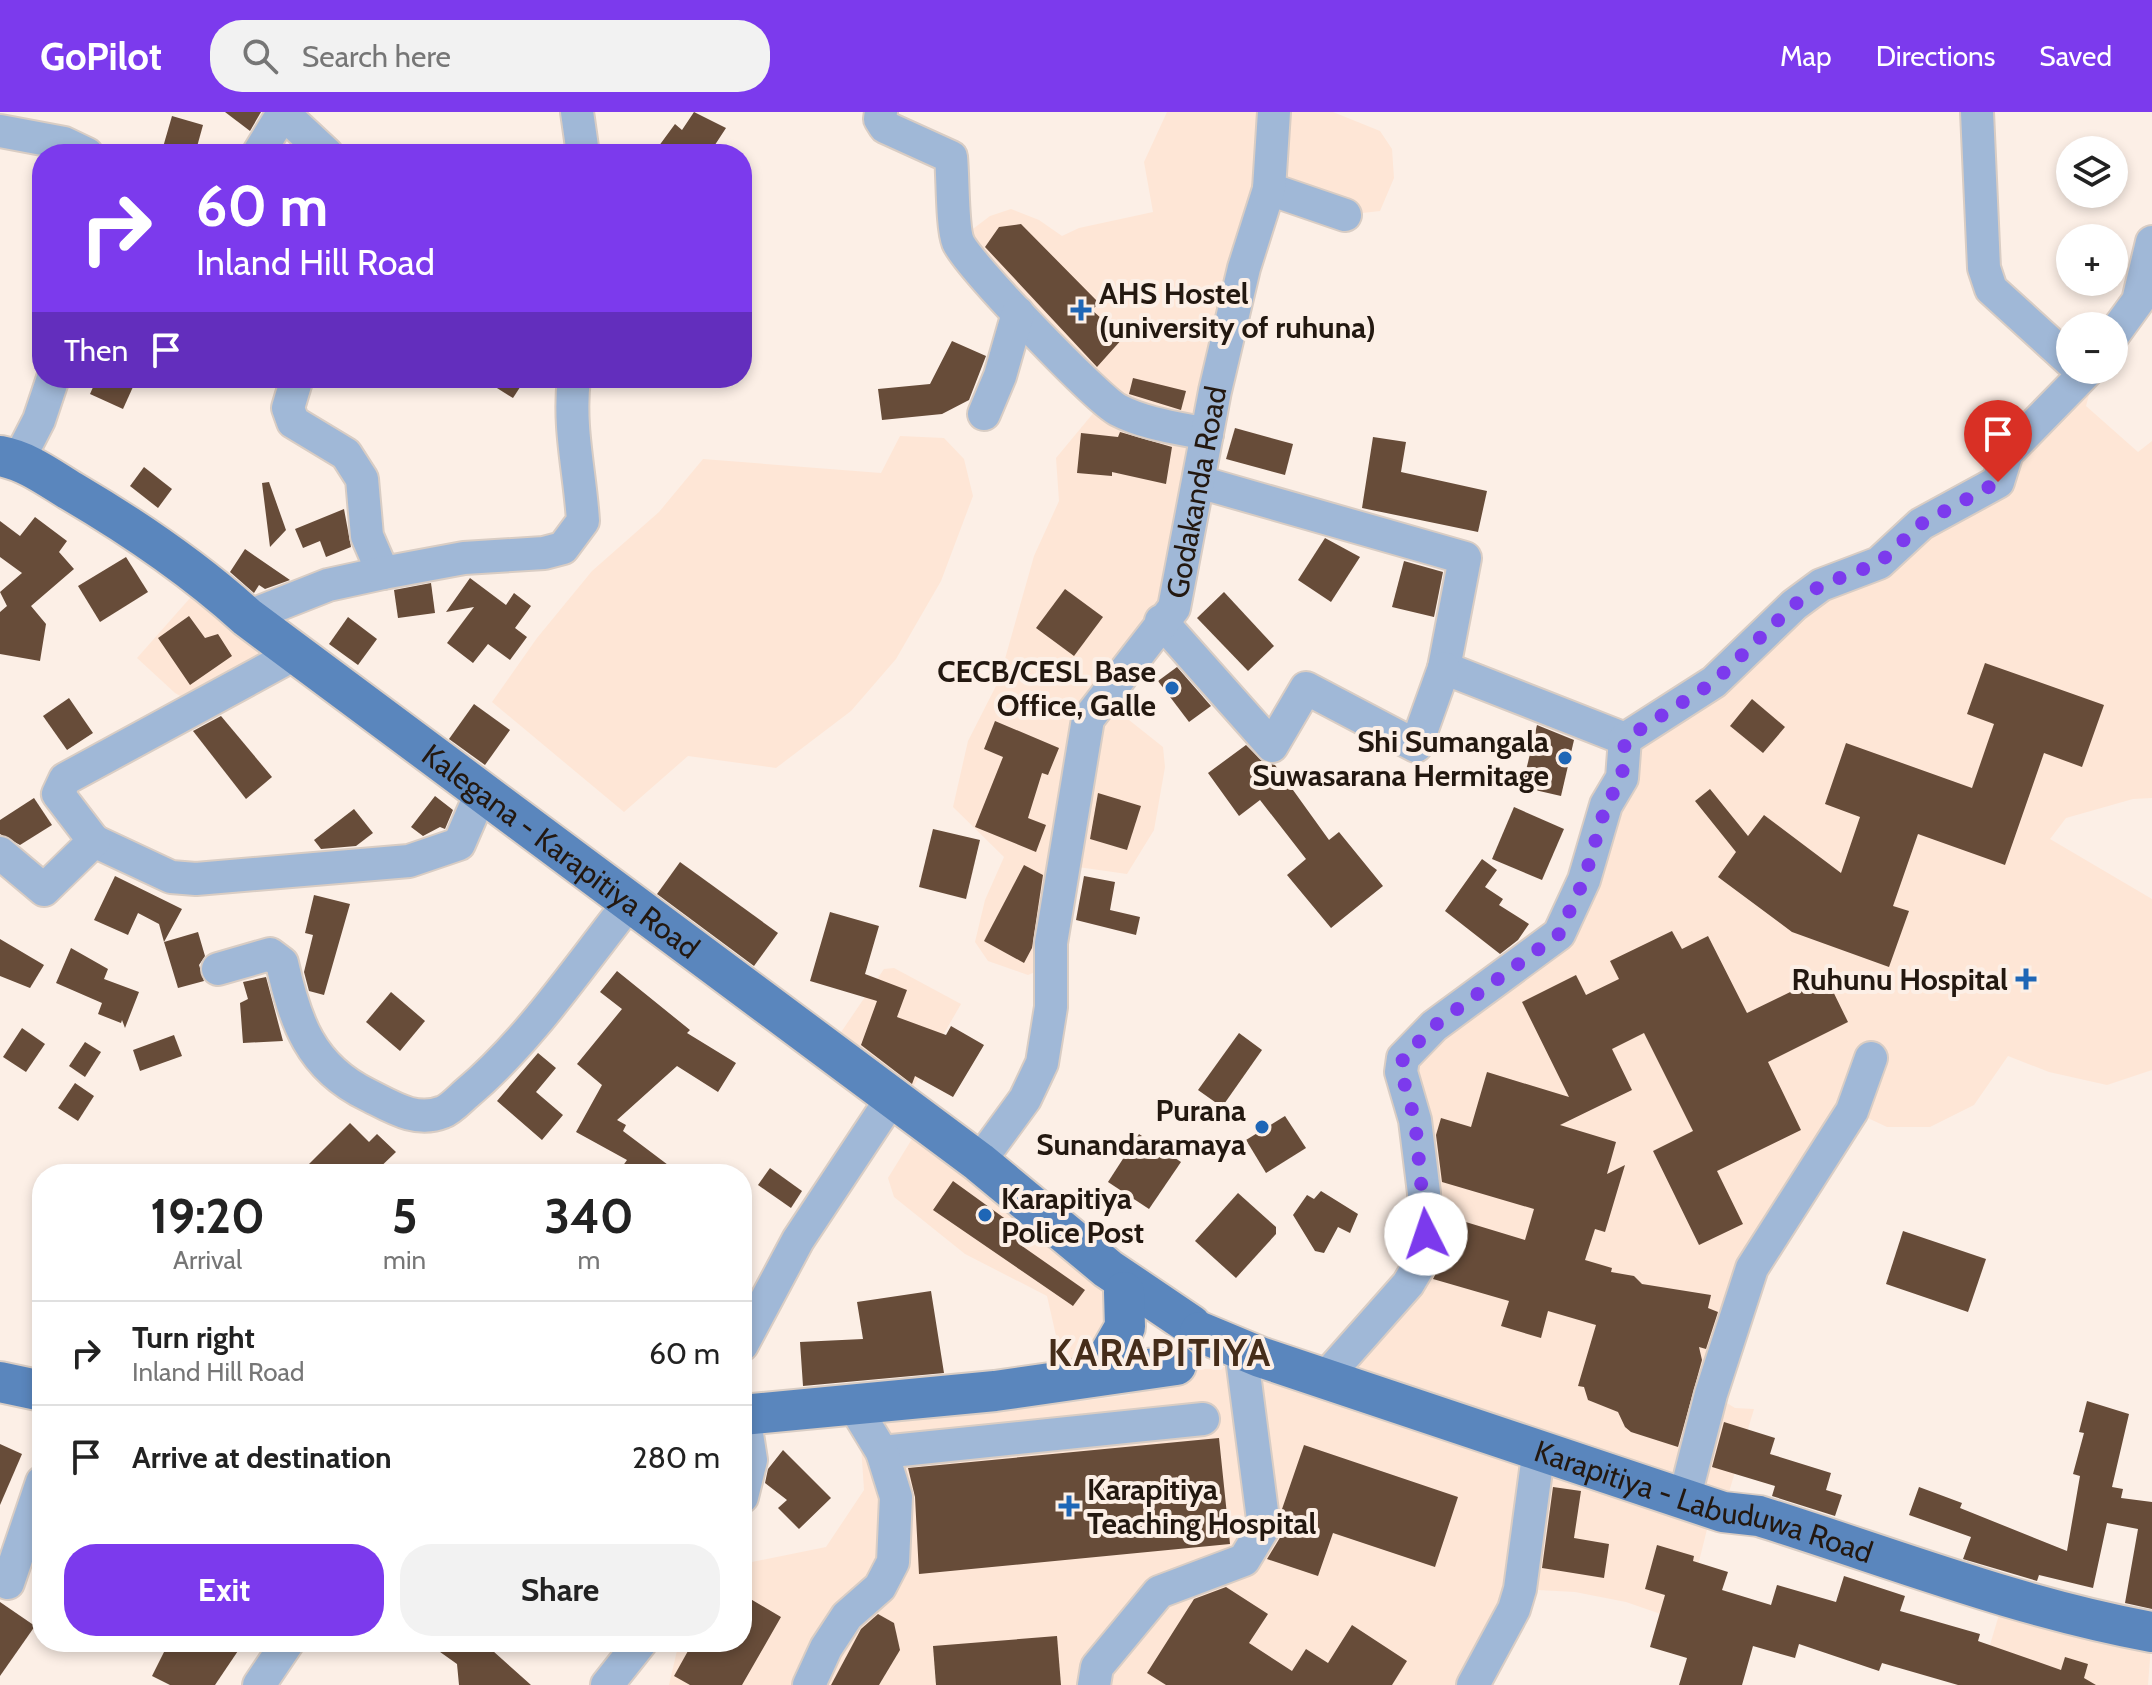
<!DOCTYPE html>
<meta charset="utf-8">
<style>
:root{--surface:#fff;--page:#f2f2f2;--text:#222;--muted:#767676;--line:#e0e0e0;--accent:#7c3aed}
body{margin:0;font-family:Cabin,sans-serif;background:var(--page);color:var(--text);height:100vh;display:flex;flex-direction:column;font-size:30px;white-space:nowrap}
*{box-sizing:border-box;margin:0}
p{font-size:26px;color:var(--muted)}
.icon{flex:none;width:44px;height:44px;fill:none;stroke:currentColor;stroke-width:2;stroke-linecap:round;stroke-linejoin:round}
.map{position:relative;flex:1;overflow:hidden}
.sheet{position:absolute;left:32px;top:1052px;width:720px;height:488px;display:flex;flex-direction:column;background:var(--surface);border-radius:32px;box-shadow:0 4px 12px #0003}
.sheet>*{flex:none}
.hud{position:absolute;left:32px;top:32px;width:720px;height:244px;border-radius:32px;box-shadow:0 4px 12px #0003;background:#7c3aed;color:#fff;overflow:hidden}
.tools{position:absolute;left:2056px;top:24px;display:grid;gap:16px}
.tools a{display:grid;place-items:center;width:72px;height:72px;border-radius:50%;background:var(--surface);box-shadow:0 4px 12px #0003;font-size:40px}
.pin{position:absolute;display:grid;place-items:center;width:68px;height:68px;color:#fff;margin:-82px -34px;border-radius:50% 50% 50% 0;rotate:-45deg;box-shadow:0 0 8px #0007}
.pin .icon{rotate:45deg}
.me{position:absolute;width:88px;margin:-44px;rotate:356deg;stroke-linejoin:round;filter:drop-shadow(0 0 6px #0008)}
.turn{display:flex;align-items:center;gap:28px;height:168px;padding:0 32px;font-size:36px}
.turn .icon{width:104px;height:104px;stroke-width:2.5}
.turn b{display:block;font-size:56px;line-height:68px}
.then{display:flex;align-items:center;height:76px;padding:0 32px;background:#0003;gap:16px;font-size:30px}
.eta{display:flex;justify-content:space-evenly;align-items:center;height:136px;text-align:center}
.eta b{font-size:48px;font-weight:700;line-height:56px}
.action{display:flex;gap:16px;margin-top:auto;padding:16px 32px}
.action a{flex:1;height:92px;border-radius:32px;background:var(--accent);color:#fff;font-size:32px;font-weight:700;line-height:92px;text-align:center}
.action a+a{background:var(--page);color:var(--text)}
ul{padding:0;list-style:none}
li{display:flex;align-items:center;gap:24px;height:104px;padding:0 32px;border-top:2px solid var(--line)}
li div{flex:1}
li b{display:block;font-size:30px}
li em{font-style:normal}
header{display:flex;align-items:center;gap:48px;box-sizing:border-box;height:112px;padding:0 40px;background:var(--accent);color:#fff}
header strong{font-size:38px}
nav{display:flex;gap:44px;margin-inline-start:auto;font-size:28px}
.search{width:560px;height:72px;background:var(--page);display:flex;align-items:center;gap:20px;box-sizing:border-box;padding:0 28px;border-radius:32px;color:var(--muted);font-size:30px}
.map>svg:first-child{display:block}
.built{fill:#fee6d6}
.building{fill:#674c39}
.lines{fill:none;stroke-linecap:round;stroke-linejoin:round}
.minor-casing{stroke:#d9cdc4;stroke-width:36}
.major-casing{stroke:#d9cdc4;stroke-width:44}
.minor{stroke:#a0b8d7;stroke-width:32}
.major{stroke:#5a86bd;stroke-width:40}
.route{stroke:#7c3aed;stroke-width:14;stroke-dasharray:0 25.2}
.poi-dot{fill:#1e66b6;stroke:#fcefe6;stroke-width:3}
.labels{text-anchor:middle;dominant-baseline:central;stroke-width:8;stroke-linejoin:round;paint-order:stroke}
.poi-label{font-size:30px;font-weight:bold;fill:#231810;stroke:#fcefe6;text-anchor:end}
.street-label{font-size:30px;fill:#231810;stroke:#fcefe6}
.district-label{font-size:38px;font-weight:bold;letter-spacing:2px;fill:#452d1a;stroke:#fcefe6}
</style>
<header>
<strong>GoPilot</strong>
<div class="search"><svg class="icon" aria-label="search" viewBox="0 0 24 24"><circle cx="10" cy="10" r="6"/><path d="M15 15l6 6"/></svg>Search here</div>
<nav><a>Map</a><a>Directions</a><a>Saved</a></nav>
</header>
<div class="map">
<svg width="2152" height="1573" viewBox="0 0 2152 1573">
<rect width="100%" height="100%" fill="#fcefe6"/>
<g class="built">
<polygon points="1167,0 1333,0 1380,19 1392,37 1394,66 1380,99 1345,103 1270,77 1182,457 1089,607 1129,608 1163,635 1165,655 1154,718 1127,762 1064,753 1054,852 1028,863 988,849 975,830 985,788 1004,745 953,695 968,629 999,568 1034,444 1059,389 1056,346 1105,287 957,129 990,104 1011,97 1039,108 1062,124 1079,116 1153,100 1144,50"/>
<polygon points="2085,263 2090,279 2086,294 2138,340 2152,329 2152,686 2133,687 2066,706 2050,727 2152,787 2152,958 2107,973 2049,960 2008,944 1974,993 1930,1015 1887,1015 1853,999 1787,1096 1712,1282 1735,1296 1754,1297 1723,1400 1712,1397 1684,1510 1626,1490 1575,1480 1520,1477 1473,1573 669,1573 679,1530 742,1530 742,1452 826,1435 864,1378 859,1303 1051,1293 1129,1283 1163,1256 1213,1257 1265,1247 1326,1266 1421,1150 1401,960 1559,822 1625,627 1763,521 1998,370"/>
<polygon points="900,324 944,326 964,347 973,384 941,469 896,547 851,599 776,656 688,644 624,700 492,590 537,526 592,459 659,400 703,347 881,361"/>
<polygon points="206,468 295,542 201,596 175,581 137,546"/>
<polygon points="894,856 961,892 902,994 829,938 884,857"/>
<polygon points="923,1009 1108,1157 1111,1197 1101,1222 1080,1254 1062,1250 1047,1184 965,1142 894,1085 888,1066"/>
<polygon points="2004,1486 2152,1520 2148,1573 1978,1573"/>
</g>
<g class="building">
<polygon points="225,0 261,0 250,19"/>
<polygon points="694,0 726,16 709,42 653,42 675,12 682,18"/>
<polygon points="172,4 203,13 195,42 161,42"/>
<polygon points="1021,112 1099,191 1092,198 1123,226 1097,255 985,135 999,115"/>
<polygon points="952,229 986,244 969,288 942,302 882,308 878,277 930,272"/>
<polygon points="97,266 137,266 123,297 90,282"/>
<polygon points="481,266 526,266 513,286"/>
<polygon points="1133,266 1186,279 1181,298 1129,282"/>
<polygon points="1235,316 1293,332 1285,363 1226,347"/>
<polygon points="1120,320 1172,335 1166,372 1112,360 1112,364 1077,361 1081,321 1118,325"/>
<polygon points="1373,325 1406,330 1401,360 1487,379 1478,420 1362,396"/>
<polygon points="144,355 172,377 158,396 130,374"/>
<polygon points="269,370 286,418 270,435 262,371"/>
<polygon points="344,397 351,435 326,445 320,429 303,436 295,417"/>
<polygon points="35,405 67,429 59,440 74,457 31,494 46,512 40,549 0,542 0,500 7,494 0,480 22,461 0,445 0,409 20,424"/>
<polygon points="1325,426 1360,445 1331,490 1298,468"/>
<polygon points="245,437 255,444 290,468 265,477 259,473 254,481 230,460"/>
<polygon points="126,445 148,480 100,510 78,474"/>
<polygon points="1404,449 1443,460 1434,505 1392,495"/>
<polygon points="470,466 506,493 514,481 531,494 515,516 527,525 510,548 488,532 473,551 447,531 474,495 446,500"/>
<polygon points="431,471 435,501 398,506 394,478"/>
<polygon points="1065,477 1103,505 1074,544 1036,516"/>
<polygon points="1224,480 1274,534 1248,559 1197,506"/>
<polygon points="189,504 205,526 218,522 232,544 190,573 158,526"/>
<polygon points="348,505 377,527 358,553 329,532"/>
<polygon points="1985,551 2104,593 2082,655 2044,641 2005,753 1918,722 1893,794 1909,799 1889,855 1792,820 1718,765 1736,740 1695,689 1710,677 1748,724 1764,703 1841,761 1860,705 1825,692 1846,631 1972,676 1994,612 1967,602"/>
<polygon points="1177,555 1211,594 1189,610 1158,569"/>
<polygon points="69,586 93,621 67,638 43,604"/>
<polygon points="1752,587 1785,615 1763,641 1730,614"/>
<polygon points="474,592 510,618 485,653 449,627"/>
<polygon points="221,604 272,665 246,687 193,619"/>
<polygon points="995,609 1059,636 1048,663 1042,661 1028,706 1046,713 1036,740 975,715 1003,645 984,637"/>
<polygon points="1537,613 1574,628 1561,684 1522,675"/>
<polygon points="1246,633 1264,651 1275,653 1329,728 1339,720 1383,774 1331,816 1287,763 1306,747 1260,688 1239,704 1208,661"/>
<polygon points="1098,681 1141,694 1127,738 1090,727"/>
<polygon points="435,684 453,698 445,717 440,715 423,724 411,715"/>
<polygon points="34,686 52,713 20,733 0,722 0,708"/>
<polygon points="1514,695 1564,717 1542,768 1492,747"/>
<polygon points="354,697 373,721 356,734 321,737 314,728"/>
<polygon points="933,717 980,728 966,787 919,775"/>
<polygon points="1482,747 1497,758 1485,775 1503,787 1499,793 1529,812 1518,828 1500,842 1445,799"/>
<polygon points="680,750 778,821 754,854 657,782"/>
<polygon points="1024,753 1043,763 1032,836 1024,851 984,829"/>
<polygon points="115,764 182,797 164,830 159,812 138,801 128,823 94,808"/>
<polygon points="1084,764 1115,770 1110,798 1140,805 1136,823 1076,808"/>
<polygon points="314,783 350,792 324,883 309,879 304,860 313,823 305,821"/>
<polygon points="830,800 879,814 865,862 907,878 897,905 946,923 951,914 984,933 953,985 915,964 912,972 861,933 877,889 810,869"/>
<polygon points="1672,819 1682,837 1708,824 1747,901 1825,863 1848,910 1768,950 1801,1018 1717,1059 1743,1112 1699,1133 1653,1039 1693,1019 1644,921 1612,937 1632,978 1560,1013 1616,1030 1607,1062 1625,1053 1605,1120 1595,1117 1585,1148 1612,1156 1611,1160 1634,1164 1642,1172 1711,1183 1708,1196 1718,1200 1706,1237 1699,1235 1702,1248 1678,1335 1631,1320 1625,1315 1618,1300 1588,1288 1584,1275 1578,1274 1596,1213 1548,1199 1541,1226 1501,1214 1509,1189 1433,1167 1440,1153 1446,1104 1525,1128 1534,1097 1442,1070 1436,1023 1441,1006 1471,1015 1487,960 1569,985 1522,890 1576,863 1586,883 1619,867 1610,849"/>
<polygon points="198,820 205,844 199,853 204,869 178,876 164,830"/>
<polygon points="0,827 44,853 30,876 0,864"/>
<polygon points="71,836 108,857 104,867 139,880 125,916 122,908 121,911 98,902 102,891 56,871"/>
<polygon points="617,859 690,918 687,921 736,951 718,980 677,954 617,1008 626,1013 623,1019 680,1062 617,1062 627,1048 576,1020 602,973 577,952 622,897 600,880"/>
<polygon points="266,865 283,929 243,931 240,891 248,887 243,870"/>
<polygon points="391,880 425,909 400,939 366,910"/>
<polygon points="22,916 45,932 26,960 3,945"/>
<polygon points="1239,921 1262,938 1222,995 1198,978"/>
<polygon points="174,923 182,944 140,959 133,938"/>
<polygon points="85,930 101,940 85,965 69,954"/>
<polygon points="538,941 556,956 536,980 563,1003 542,1028 497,989"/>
<polygon points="75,971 94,984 78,1009 58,996"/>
<polygon points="1285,1004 1306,1036 1266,1061 1246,1028"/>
<polygon points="350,1011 369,1030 377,1022 396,1040 373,1062 319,1062 309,1052"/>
<polygon points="1139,1022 1181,1050 1149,1097 1108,1070"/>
<polygon points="770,1056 802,1079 791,1096 758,1073"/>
<polygon points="953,1069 1029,1124 1022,1134 1085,1178 1073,1194 933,1098"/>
<polygon points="1321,1079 1358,1102 1350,1121 1338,1115 1324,1141 1315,1139 1293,1103 1307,1083 1314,1087"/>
<polygon points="1238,1081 1276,1115 1276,1122 1236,1166 1195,1129"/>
<polygon points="1903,1119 1986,1147 1968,1200 1886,1172"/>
<polygon points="931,1179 944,1261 803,1274 800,1230 863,1227 857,1190"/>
<polygon points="2087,1289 2129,1302 2112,1375 2123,1377 2121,1386 2152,1390 2152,1497 2125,1491 2138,1417 2107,1411 2093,1476 2039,1463 2037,1469 1963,1447 1971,1425 1909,1403 1919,1375 1962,1391 1960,1396 2067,1439 2080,1364 2073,1362 2084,1321 2079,1320"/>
<polygon points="1724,1310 1775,1326 1770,1342 1831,1361 1826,1378 1842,1383 1835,1404 1772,1384 1775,1374 1712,1355"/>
<polygon points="1219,1326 1230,1432 919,1462 915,1385 908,1356"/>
<polygon points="0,1332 22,1342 0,1393"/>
<polygon points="1304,1333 1458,1385 1435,1455 1333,1421 1318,1464 1267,1447 1281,1424 1281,1400"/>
<polygon points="783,1338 831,1386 799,1417 778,1396 787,1388 765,1371 768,1357"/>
<polygon points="1553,1375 1581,1379 1574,1426 1609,1432 1604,1466 1542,1456"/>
<polygon points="1657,1433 1694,1444 1693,1449 1728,1460 1722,1478 1771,1493 1777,1473 1836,1490 1844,1464 1905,1484 1900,1499 1980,1522 1978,1529 2061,1558 2065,1545 2088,1552 2084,1566 2096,1573 1958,1573 1882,1551 1879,1559 1799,1532 1795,1546 1753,1534 1742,1573 1679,1573 1687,1546 1650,1535 1665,1483 1645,1477"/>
<polygon points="1226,1475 1268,1502 1249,1531 1292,1559 1306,1537 1328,1551 1352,1513 1407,1549 1392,1573 1166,1573 1147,1561 1194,1487"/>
<polygon points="742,1482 781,1505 742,1573 690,1573 674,1564 693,1530 742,1530"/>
<polygon points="0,1490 35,1514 0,1564"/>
<polygon points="878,1502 894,1511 900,1538 879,1573 831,1573 861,1517"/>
<polygon points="1057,1524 1061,1573 936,1573 933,1534"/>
<polygon points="169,1530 244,1530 215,1573 170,1573 152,1564"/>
<polygon points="426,1530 483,1530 531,1573 459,1573 457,1552"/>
</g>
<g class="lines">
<g class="minor-casing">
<g id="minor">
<polyline points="577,0 583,42"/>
<path d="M881 0 880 7 885 15 951 45C953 64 952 115 958 130 967 152 1097 287 1118 298 1145 312 1178 316 1207 322"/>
<polyline points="1977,0 1984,156 1991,177 2070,249"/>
<polyline points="0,19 64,31 87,42"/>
<polyline points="258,42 283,1 327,42"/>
<polyline points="1269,77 1345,103"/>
<polyline points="2114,222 2138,189 2152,130"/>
<polyline points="297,266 288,296 293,310 346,342 362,367 367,424 383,461"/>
<polyline points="984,302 1000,264 1018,201"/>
<polyline points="19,347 39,308 53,266"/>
<polyline points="1199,370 1465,446 1444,556 1625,627"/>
<path d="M247 505 328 473 383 461 464 446 544 441 563 436 583 409C580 360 568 316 574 266"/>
<polyline points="1161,509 1272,634 1306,576 1416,634 1444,556"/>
<polyline points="1625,627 1714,570 1794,493 1821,473 1879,451 1921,412 1998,370 2007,341 2088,258"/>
<polyline points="94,729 171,765 196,767 409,749 459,732 482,679"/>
<polyline points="0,741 44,778 94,729 58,682 65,667 295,542"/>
<path d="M218 857 270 842 282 851C295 909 310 955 368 983 392 995 416 1011 443 1000 451 997 460 987 467 981 530 928 579 854 630 790"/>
<path id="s1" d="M979 1050 1025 987 1042 951 1051 895V831L1088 607 1174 496 1215 279 1244 156 1269 77 1274 0"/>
<polyline points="742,1233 798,1128 892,986"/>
<polyline points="1325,1266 1408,1172 1421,1150 1426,1122 1424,1081 1415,1008 1401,960 1403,946 1434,914 1559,822 1584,768 1606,693 1622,666 1625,627"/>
<polyline points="882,1340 1203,1307"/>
<polyline points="742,1385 751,1348 744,1303"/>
<polyline points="1684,1388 1711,1282 1752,1156 1852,999 1871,946"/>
<polyline points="8,1471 42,1370"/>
<polyline points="259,1573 288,1530"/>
<polyline points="607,1573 641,1530"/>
<polyline points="809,1573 826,1536 847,1504 880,1475 893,1450 896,1385 882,1340 854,1294"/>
<polyline points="1094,1573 1097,1555 1159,1480 1244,1448 1264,1415 1242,1246"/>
<polyline points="1473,1573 1514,1497 1520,1477 1539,1336"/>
</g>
</g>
<g class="major-casing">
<g id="major">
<path id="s2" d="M0 344C27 349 48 365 71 379 134 416 193 456 247 505L979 1050 1108 1157 1191 1213"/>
<path id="s3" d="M1200 1220 1260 1245 1723 1400 1759 1404C1890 1445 2016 1495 2152 1520"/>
<polyline points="1100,1259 1125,1215 1124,1180"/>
<polyline points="0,1270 42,1279"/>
<polyline points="742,1303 995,1279 1176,1253"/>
</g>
</g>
<use href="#minor" class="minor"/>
<use href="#major" class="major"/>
</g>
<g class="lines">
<polyline class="route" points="1426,1122 1415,1008 1401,960 1403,946 1434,914 1559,822 1584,768 1606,693 1622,666 1625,627 1714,570 1794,493 1821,473 1879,451 1921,412 1998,370"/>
</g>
<g class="poi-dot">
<path d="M1077 186h8v8h8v8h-8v8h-8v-8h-8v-8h8z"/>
<circle cx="1172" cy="576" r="8"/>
<circle cx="1565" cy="646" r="8"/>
<path d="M2022 855h8v8h8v8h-8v8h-8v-8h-8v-8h8z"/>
<circle cx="1262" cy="1015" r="8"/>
<circle cx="985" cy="1103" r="8"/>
<path d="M1065 1382h8v8h8v8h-8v8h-8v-8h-8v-8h8z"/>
</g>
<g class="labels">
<g class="poi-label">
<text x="1099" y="181" text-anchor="start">AHS Hostel<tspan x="1099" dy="34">(university of ruhuna)</tspan></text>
<text x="1156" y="559">CECB/CESL Base<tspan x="1156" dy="34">Office, Galle</tspan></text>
<text x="1549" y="629">Shi Sumangala<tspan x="1549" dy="34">Suwasarana Hermitage</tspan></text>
<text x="2008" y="867">Ruhunu Hospital</text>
<text x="1246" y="998">Purana<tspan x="1246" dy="34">Sunandaramaya</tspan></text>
<text x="1001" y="1086" text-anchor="start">Karapitiya<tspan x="1001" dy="34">Police Post</tspan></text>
<text x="1087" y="1377" text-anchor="start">Karapitiya<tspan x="1087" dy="34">Teaching Hospital</tspan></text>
</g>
<g class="street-label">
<text stroke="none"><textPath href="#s1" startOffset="724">Godakanda Road</textPath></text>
<text stroke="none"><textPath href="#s2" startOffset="688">Kalegana - Karapitiya Road</textPath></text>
<text stroke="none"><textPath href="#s3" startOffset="532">Karapitiya - Labuduwa Road</textPath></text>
</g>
<g class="district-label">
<text x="1160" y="1240">KARAPITIYA</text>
</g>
</g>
</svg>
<div class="tools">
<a><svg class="icon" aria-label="layers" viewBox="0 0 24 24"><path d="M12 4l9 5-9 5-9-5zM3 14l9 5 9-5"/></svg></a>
<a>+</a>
<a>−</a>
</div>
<div class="pin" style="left:1998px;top:370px;background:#d93025"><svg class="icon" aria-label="arrive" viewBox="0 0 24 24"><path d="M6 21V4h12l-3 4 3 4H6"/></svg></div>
<svg class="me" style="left:1426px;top:1122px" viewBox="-20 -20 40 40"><circle r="19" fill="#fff"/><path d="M0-13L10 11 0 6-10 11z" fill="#7c3aed"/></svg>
<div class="hud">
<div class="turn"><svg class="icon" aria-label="right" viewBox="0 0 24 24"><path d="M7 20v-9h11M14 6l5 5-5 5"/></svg><div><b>60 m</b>Inland Hill Road</div></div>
<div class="then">Then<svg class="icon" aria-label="arrive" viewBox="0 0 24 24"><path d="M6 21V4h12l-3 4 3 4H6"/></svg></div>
</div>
<section class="sheet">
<div class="eta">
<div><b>19:20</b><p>Arrival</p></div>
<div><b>5</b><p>min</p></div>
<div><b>340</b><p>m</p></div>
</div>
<ul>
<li><svg class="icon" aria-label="right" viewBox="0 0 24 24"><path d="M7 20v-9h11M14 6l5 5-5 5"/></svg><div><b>Turn right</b><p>Inland Hill Road</p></div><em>60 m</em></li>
<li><svg class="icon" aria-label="arrive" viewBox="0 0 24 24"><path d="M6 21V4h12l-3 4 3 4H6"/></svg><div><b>Arrive at destination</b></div><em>280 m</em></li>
</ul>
<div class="action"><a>Exit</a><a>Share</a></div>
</section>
</div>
